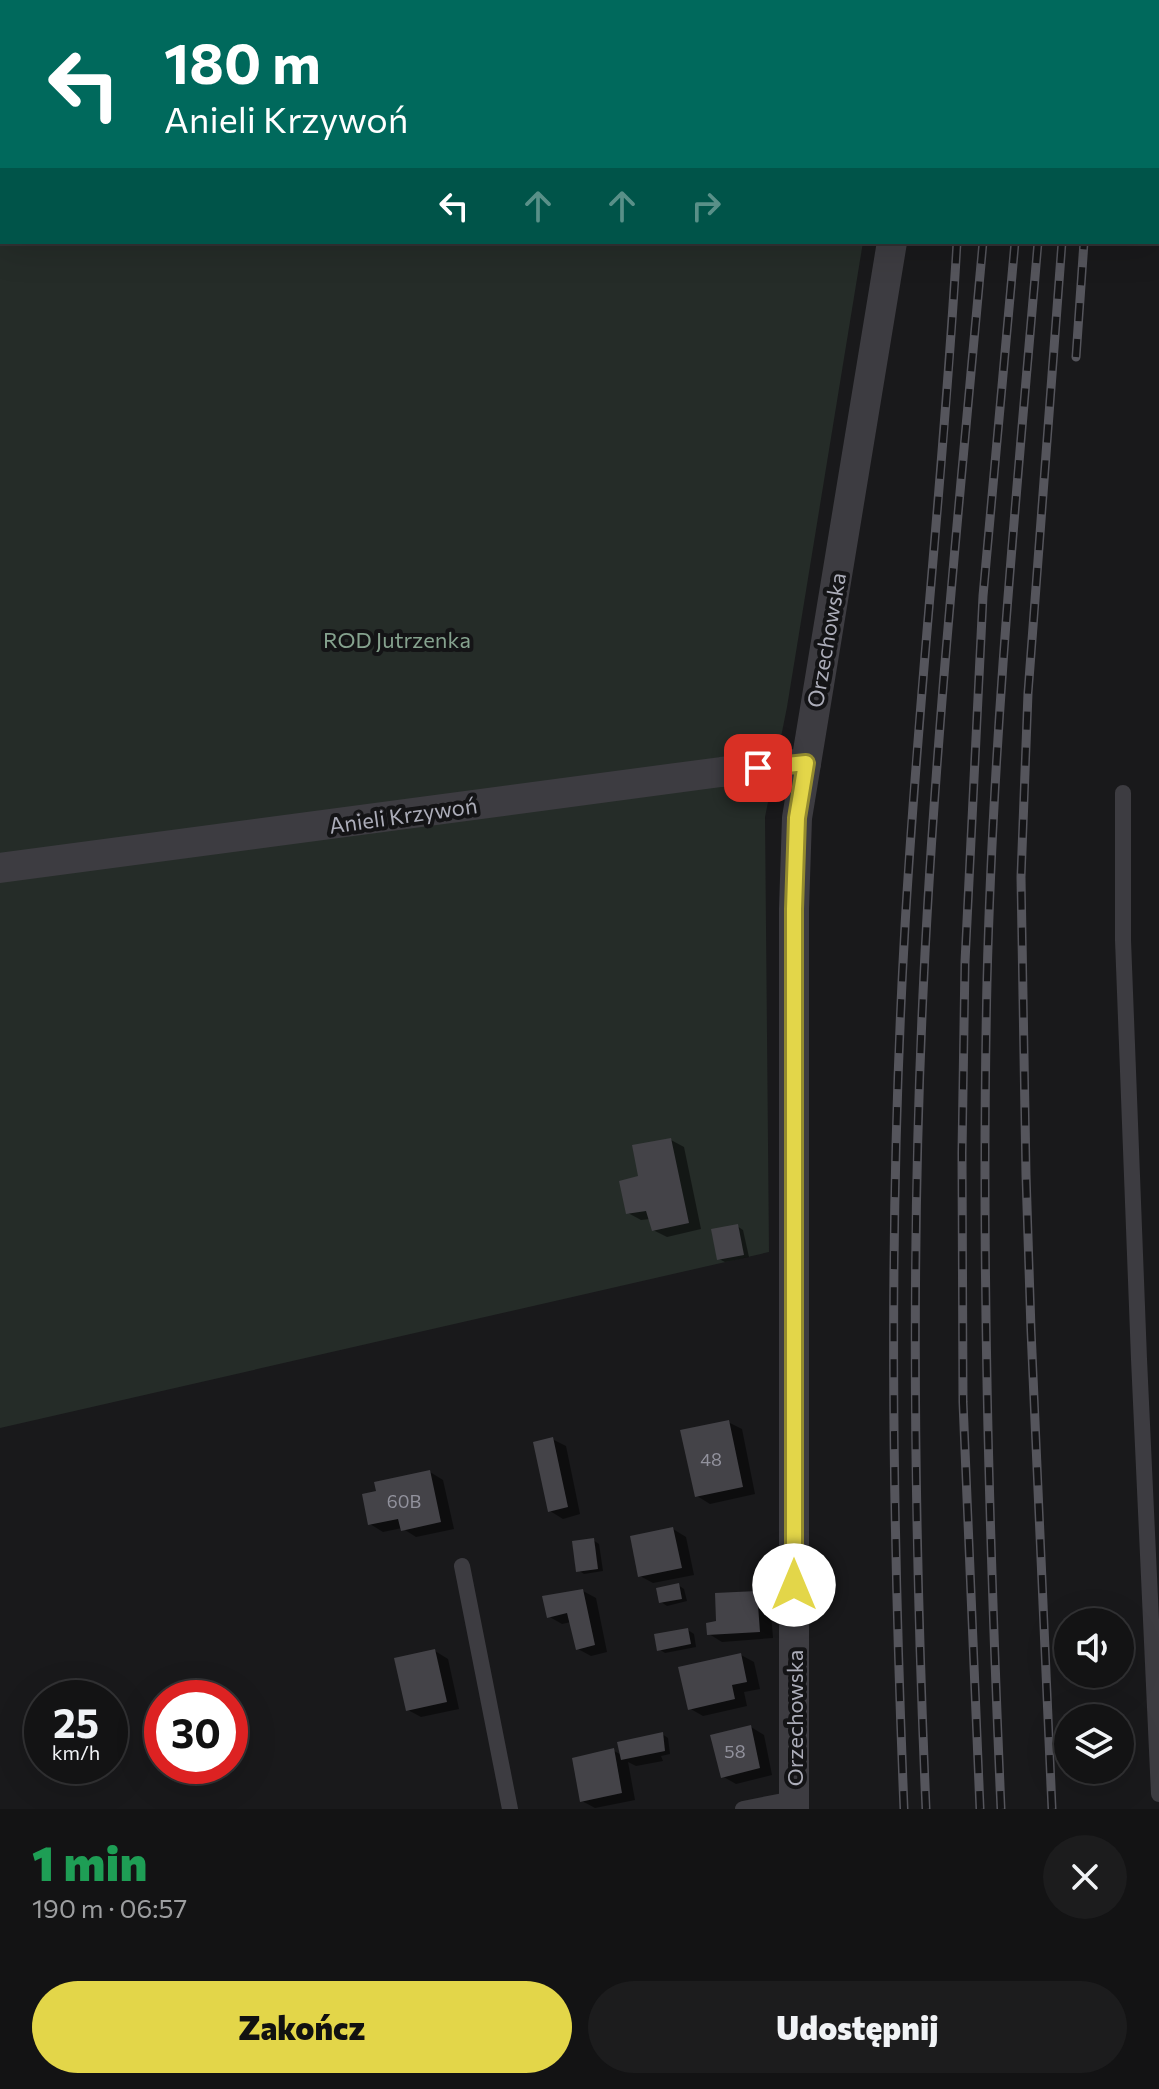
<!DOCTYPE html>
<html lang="pl">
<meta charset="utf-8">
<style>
:root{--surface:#131314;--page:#1c1c1d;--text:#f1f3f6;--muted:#9d9ea0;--line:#323234;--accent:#e3d649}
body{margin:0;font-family:Commissioner,sans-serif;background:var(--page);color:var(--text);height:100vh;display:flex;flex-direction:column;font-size:30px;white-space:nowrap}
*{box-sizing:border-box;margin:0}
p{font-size:26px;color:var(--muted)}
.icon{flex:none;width:44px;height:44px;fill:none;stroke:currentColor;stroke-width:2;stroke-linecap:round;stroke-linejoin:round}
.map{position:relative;height:1809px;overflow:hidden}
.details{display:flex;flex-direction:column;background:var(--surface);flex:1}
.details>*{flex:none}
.banner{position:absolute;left:0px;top:0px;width:1160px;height:244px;box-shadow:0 8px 32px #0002,0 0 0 2px var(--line);background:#00695c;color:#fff;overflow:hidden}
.buttons{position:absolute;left:1054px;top:1608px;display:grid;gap:16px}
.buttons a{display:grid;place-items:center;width:80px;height:80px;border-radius:50%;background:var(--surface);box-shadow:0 8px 32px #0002,0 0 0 2px var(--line);font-size:40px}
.speed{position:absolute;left:24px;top:1680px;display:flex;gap:16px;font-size:40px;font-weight:700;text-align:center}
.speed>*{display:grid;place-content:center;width:104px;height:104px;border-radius:50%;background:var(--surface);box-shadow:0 8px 32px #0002,0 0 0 2px var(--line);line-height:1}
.speed small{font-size:20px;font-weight:400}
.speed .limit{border:12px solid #d22;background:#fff;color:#111}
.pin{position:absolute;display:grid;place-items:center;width:68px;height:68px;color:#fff;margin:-34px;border-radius:16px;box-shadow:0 4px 12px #0006}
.me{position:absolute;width:88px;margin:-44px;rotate:0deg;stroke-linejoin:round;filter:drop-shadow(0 0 6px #0008)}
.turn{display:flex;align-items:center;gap:28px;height:168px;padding:0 32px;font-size:36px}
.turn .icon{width:104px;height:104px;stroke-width:2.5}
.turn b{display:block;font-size:56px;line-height:68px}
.lanes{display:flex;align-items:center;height:76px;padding:0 32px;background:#0003;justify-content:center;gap:40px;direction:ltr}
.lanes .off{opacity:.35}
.round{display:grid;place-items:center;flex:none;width:84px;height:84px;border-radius:42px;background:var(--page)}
.overview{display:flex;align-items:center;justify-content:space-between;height:136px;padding:0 32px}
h1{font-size:48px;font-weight:800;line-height:60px;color:#1e9e55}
.primary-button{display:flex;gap:16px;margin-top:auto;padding:16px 32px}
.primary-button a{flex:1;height:92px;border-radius:48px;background:var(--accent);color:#111;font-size:32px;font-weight:800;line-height:92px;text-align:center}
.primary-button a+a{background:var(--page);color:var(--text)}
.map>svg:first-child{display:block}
.green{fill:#252c28}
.shadow{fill:#0007}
.building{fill:#444348}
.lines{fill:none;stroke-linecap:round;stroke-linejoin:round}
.service{stroke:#3d3c41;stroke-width:16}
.minor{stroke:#3d3c41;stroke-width:30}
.rail-casing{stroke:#55555c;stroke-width:9}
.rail{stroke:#141416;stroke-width:6;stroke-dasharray:18;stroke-linecap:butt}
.route-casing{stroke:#948b2f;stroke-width:20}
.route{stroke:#e3d649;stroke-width:14}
.labels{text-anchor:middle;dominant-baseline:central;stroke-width:8;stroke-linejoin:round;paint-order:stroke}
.number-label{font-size:18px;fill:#92929d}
.park-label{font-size:22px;fill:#85a28e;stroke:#141416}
.street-label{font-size:22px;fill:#acadb9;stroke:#141416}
</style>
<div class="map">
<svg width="1159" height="1809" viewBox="0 0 1159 1809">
<rect width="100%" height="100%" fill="#19191b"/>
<polygon class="green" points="0,191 2,191 2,242 863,242 787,707 765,817 769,1252 0,1428"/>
<g class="shadow">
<rect x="300" y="0" width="65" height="2"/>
<rect x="419" y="0" width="55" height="2"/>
<polygon points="484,0 509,0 509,2 485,2"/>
<polygon points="544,0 600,0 600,2 545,2"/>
<rect x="692" y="0" width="53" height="2"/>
<rect x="757" y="0" width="120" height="2"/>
<polygon points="0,58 2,59 2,91 0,91"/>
<polygon points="671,1140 684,1147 701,1229 667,1237 653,1230 650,1219 641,1220 628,1213 641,1178"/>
<polygon points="737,1226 743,1230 749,1257 725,1262 719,1259"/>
<polygon points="728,1422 742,1429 755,1494 710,1504 697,1496"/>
<polygon points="552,1439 566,1446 580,1514 563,1519 550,1511"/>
<polygon points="430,1472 443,1480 454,1529 416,1537 402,1528 383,1532 370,1524"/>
<polygon points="673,1529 686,1537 694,1575 653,1583 640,1576"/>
<polygon points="593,1540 599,1544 603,1571 584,1574 578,1570"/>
<polygon points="678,1585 684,1589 687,1601 667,1606 661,1602"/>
<polygon points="583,1591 596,1598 607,1652 591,1656 578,1649 571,1622 562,1624 548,1616"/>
<polygon points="756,1593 770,1600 773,1638 722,1642 709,1634 718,1623"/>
<polygon points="688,1630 694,1634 696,1647 665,1653 659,1649"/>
<polygon points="435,1651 448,1659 459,1709 421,1717 408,1710"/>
<polygon points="741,1655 754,1662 760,1689 744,1692 747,1706 703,1716 689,1708"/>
<polygon points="751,1727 764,1735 772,1775 736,1784 722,1776"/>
<polygon points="662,1734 668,1738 670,1754 661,1756 663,1761 636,1766 628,1762 635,1800 595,1808 582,1801 614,1751 622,1755"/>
</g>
<g class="building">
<polygon points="671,1138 689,1223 652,1231 646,1211 626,1214 619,1181 638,1176 632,1145"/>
<polygon points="738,1224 744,1255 717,1260 711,1229"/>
<polygon points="729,1420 743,1487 695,1497 680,1430"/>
<polygon points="553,1437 568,1507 548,1512 533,1442"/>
<polygon points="430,1470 441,1522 401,1531 398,1519 368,1525 362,1494 376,1491 374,1482"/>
<polygon points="673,1527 682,1568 638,1577 630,1536"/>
<polygon points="594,1538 598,1569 576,1572 572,1541"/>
<polygon points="679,1583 682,1599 659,1603 656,1588"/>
<polygon points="583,1589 595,1645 576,1650 567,1613 547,1618 542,1596"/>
<polygon points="757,1591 760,1632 707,1635 706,1623 716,1621 715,1593"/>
<polygon points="688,1628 691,1644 657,1651 654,1634"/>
<polygon points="435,1649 447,1702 406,1711 394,1658"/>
<polygon points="741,1653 747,1682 732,1685 735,1699 688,1710 678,1667"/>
<polygon points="751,1725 760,1768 721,1778 710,1735"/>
<polygon points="663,1732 665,1751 621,1760 617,1742"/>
<polygon points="614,1748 622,1793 580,1802 572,1758"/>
</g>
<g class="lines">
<g class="service">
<polyline points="1123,793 1123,940 1139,1359 1159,1794"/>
<polyline points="462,1566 510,1809"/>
<polyline points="743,1809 794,1799"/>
</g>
<g class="minor">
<polyline points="910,2 910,0"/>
<polyline points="0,176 2,176"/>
<polyline points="0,868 721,772 806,763"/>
<polyline points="794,1809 794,909 797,818 892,242"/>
</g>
<g class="rail-casing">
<g id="rail">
<polyline points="971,2 972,0"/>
<polyline points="1005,2 1005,0"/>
<polyline points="1037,2 1037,0"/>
<polyline points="1058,2 1058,0"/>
<polyline points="1083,2 1083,0"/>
<polyline points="1076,357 1084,242"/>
<path d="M904 1809C892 1515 888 1220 905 926 918 698 944 470 957 242"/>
<path d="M926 1809C914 1531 910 1251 924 973 936 729 961 485 983 242"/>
<polyline points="980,1809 963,1402 962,1153 965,962 983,596 1015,242"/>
<path d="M1001 1809C989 1533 981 1257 987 981 993 734 1017 488 1038 242"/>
<polyline points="1052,1809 1031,1330 1026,1175 1021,877 1028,693 1062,242"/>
</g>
</g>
<use href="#rail" class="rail"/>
</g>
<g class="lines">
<g class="route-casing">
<polyline id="route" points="758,768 806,763 797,818 794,909 794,1585"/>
</g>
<use href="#route" class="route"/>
</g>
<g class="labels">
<g class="number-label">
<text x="711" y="1459">48</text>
<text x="404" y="1501">60B</text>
<text x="735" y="1751">58</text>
</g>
<g class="park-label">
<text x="397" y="639">ROD Jutrzenka</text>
</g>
<g class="street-label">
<text transform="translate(826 640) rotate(-80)">Orzechowska</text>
<text transform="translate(403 815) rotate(-8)">Anieli Krzywoń</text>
<text transform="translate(794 1718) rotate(-90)">Orzechowska</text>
</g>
</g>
</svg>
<div class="buttons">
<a><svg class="icon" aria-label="sound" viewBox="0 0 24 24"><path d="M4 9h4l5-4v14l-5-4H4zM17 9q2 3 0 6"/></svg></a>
<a><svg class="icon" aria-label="layers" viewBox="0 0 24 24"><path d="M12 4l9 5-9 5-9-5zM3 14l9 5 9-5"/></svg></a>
</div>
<div class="speed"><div>25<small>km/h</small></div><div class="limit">30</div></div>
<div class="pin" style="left:758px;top:768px;background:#d93025"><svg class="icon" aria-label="arrive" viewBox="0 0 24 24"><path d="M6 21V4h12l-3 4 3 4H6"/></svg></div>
<svg class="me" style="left:794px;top:1585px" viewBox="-20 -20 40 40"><circle r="19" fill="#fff"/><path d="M0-13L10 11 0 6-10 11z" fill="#e3d649"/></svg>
<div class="banner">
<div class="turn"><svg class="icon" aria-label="left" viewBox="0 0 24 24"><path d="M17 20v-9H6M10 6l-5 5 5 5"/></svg><div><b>180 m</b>Anieli Krzywoń</div></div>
<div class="lanes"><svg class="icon" aria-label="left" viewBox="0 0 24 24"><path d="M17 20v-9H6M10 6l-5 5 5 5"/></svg><svg class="icon off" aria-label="ahead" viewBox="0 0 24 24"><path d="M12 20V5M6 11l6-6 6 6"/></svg><svg class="icon off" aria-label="ahead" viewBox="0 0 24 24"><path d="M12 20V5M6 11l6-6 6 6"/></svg><svg class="icon off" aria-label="right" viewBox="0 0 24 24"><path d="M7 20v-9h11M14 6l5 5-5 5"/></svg></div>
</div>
</div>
<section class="details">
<div class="overview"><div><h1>1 min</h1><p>190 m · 06:57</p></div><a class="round"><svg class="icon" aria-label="close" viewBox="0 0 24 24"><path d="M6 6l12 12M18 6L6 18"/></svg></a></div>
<div class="primary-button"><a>Zakończ</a><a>Udostępnij</a></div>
</section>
